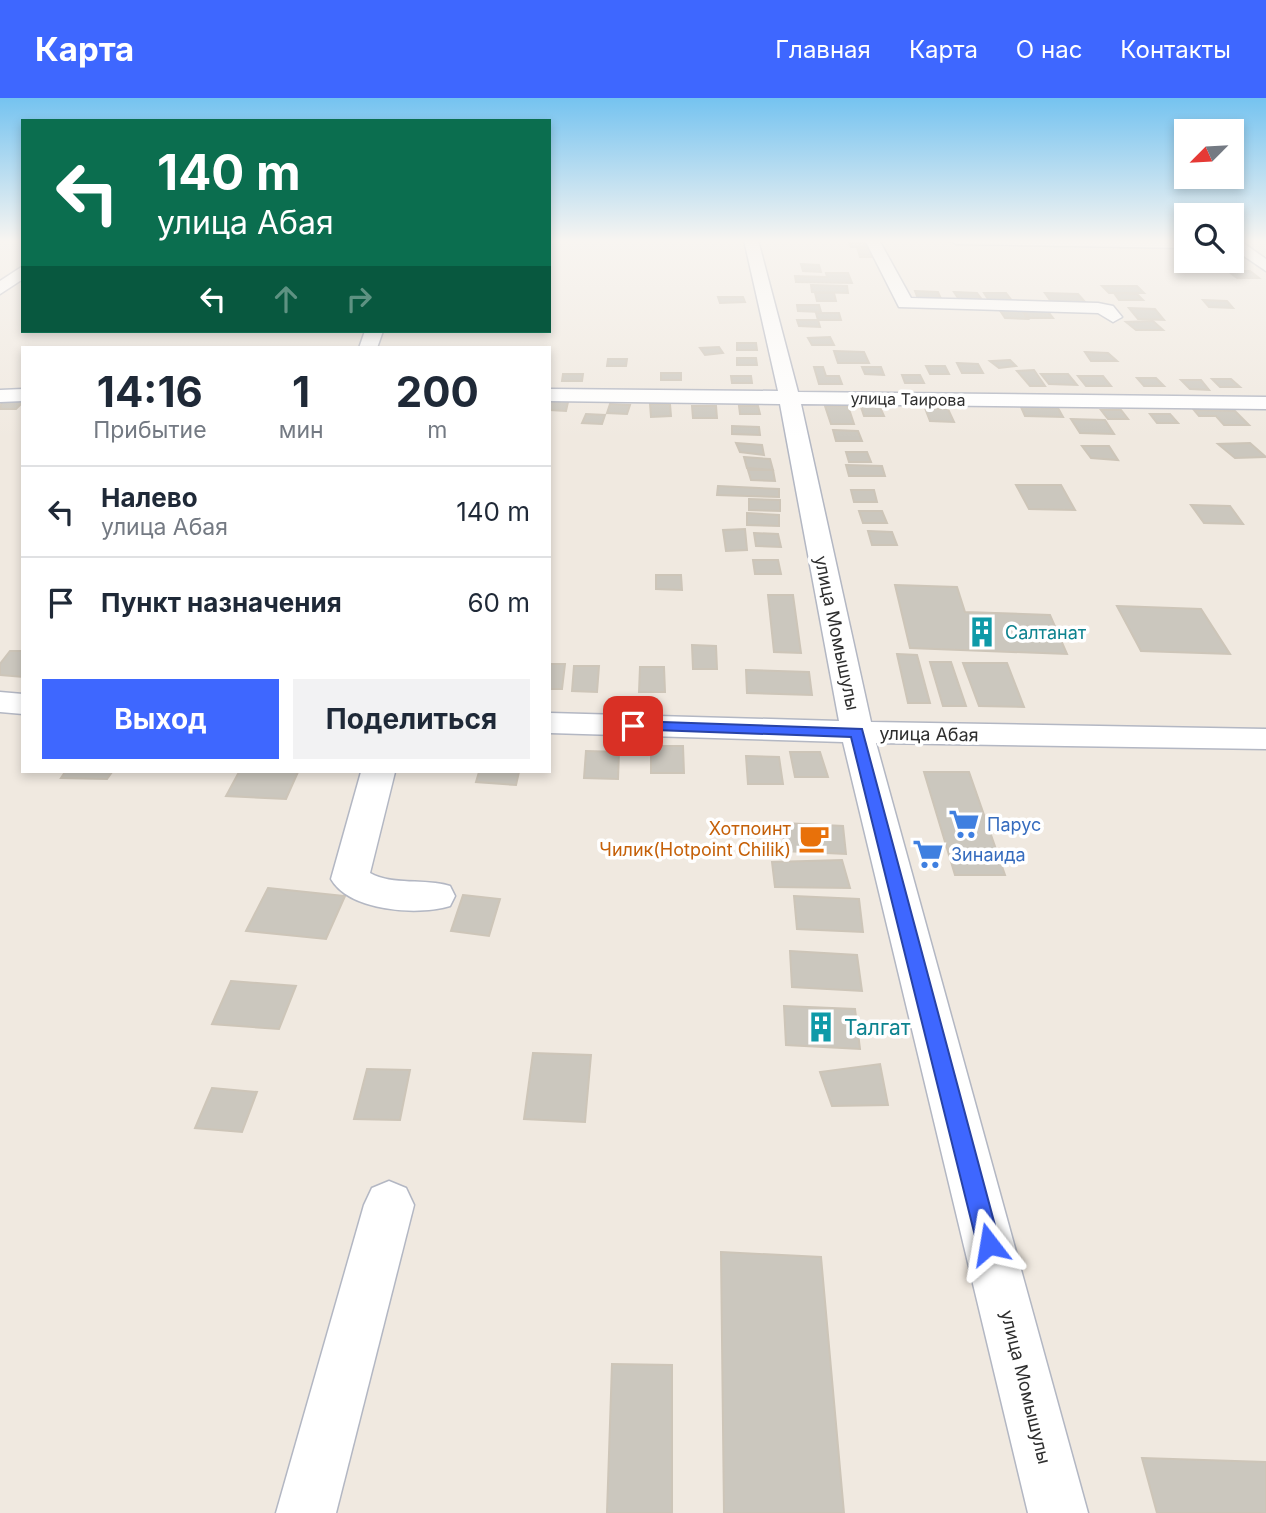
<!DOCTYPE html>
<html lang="ru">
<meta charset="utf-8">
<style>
:root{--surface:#fff;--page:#f2f2f3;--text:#1f2937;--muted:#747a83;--line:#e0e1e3;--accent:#3e67ff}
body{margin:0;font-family:Inter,sans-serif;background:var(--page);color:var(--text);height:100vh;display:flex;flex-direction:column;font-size:26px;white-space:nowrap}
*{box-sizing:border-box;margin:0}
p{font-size:23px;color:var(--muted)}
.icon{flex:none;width:38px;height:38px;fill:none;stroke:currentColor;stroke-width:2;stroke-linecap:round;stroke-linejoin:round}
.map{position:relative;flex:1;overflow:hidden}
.panel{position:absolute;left:21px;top:248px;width:530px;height:427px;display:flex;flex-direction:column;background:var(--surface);border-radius:0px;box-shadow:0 4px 10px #0003}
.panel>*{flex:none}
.hud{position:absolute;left:21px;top:21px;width:530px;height:214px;border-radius:0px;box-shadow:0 4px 10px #0003;background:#0b6e4f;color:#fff;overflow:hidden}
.needle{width:46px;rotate:246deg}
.fabs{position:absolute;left:1174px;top:21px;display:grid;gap:14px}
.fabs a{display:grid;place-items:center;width:70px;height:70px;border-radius:0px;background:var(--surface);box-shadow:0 4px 10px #0003;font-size:35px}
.pin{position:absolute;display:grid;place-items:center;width:60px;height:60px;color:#fff;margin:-30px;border-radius:14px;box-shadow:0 4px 10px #0006}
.me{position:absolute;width:77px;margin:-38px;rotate:346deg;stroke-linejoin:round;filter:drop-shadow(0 0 5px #0008)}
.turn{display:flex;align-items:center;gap:24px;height:147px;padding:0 21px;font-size:32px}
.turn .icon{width:91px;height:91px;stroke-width:2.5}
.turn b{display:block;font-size:49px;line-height:60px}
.lanes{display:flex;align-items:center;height:66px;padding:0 21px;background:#0003;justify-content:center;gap:35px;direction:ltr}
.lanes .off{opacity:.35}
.eta{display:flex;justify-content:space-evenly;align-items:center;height:119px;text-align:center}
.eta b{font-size:42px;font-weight:700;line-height:49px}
.primary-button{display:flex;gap:14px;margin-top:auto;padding:14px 21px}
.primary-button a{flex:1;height:80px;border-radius:0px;background:var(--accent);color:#fff;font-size:28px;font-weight:700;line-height:80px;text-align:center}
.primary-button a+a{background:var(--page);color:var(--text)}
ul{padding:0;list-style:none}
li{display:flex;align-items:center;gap:21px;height:91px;padding:0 21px;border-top:2px solid var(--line)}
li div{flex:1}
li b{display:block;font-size:26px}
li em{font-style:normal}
header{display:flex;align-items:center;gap:42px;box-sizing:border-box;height:98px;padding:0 35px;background:var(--accent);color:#fff}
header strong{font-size:33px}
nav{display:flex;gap:38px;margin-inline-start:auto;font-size:24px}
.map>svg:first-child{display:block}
.building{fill:#cbc7be;stroke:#cdc5b8;stroke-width:2}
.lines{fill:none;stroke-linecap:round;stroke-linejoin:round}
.minor-casing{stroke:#b3b7c3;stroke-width:3}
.minor{fill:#fff;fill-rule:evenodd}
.route{fill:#3e67ff;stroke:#2843a6;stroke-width:2}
.labels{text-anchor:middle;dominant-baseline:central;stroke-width:7;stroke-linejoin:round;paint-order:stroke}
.far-street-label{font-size:16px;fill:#2e2e2e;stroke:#fff}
.culture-label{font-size:18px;fill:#0d838f;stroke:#fff;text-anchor:start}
.street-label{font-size:18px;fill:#2e2e2e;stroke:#fff}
.shop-label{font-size:18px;fill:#366cbe;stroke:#fff;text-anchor:start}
.food-label{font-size:18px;fill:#c56008;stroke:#fff;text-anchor:end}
.near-culture-label{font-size:21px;fill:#0d838f;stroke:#fff;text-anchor:start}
</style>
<header>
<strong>Карта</strong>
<nav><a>Главная</a><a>Карта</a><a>О нас</a><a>Контакты</a></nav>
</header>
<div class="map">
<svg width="1266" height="1415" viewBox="0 0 1266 1415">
<rect width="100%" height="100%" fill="#f0e9e0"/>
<g class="building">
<polygon points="849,144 872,145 878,159 860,159 857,149 851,149"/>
<polygon points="801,166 819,167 821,174 803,173"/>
<polygon points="1228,173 1250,173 1259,180 1237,180"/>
<polygon points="826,175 848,175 852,185 796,184 795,178 827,179"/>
<polygon points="811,187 847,188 848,195 812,194"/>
<polygon points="1102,188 1137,188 1144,195 1109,195"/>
<polygon points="915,193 938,194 942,203 919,203"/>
<polygon points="954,194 977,195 983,203 960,203"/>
<polygon points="815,195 834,195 836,203 817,203"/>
<polygon points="984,195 1006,195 1013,204 990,204"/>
<polygon points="1045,195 1078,196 1086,205 1052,205"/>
<polygon points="1114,195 1137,196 1143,202 1119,202"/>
<polygon points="718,199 743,199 745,204 720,205"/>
<polygon points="1203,202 1227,203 1233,210 1209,209"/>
<polygon points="797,207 819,207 821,214 798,213"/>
<polygon points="1129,210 1155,211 1164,222 1138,221"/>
<polygon points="999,211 1021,211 1028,221 1005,220"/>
<polygon points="1023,211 1046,211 1053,220 1029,220"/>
<polygon points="816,215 839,215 841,222 818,222"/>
<polygon points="797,222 818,222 820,229 799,228"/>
<polygon points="1153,223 1163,232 1136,232 1126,224"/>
<polygon points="830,239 834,247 812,247 808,240"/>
<polygon points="737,245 756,245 757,252 737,252"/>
<polygon points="719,249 723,255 705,257 700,250"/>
<polygon points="834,253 864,254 869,265 838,265"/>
<polygon points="1085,254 1108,255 1117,263 1091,263"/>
<polygon points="737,260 756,260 757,267 737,267"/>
<polygon points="608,261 627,261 626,268 607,268"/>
<polygon points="1010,262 1016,268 999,270 990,263"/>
<polygon points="957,265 978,266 983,275 962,275"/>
<polygon points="926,268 945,268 949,276 930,276"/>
<polygon points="814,269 823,269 826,278 839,278 842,286 819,286"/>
<polygon points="862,269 881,269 884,277 865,276"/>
<polygon points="1034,272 1045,288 1030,288 1017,273"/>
<rect x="661" y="275" width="20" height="7"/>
<polygon points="563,276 583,276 582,283 562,283"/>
<polygon points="1041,276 1068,276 1077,287 1049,286"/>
<polygon points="902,277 920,277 924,285 905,285"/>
<polygon points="731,278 751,278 752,285 732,285"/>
<polygon points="1078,278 1103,278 1111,288 1086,288"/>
<polygon points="1137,280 1156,280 1164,288 1144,288"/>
<polygon points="1212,281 1231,281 1240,289 1220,289"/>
<polygon points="1181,282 1201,282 1209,292 1190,291"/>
<polygon points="2,302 23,302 23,304 16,311 0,311"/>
<polygon points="550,304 568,304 566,313 550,312"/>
<polygon points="610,306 630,307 627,316 607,315"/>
<polygon points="650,306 670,306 671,318 651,319"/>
<polygon points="692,308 716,308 717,320 693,320"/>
<polygon points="739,308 758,308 760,316 740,316"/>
<polygon points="825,308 848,308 854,326 831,326"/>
<polygon points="861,309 880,309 884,318 864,318"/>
<polygon points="1021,309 1058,310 1063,319 1025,318"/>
<polygon points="925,310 948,311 954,324 930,323"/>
<polygon points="1101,312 1121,312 1128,321 1108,321"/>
<polygon points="1194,312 1235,313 1249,327 1224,327 1216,318 1199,318"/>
<polygon points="586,316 605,317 602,326 582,325"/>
<polygon points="1150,316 1170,316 1178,325 1157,325"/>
<polygon points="1071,321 1105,322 1114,336 1080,335"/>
<polygon points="732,328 759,329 760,337 732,336"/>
<polygon points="833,332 858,333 862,343 836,343"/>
<polygon points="736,345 762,347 764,357 740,354"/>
<polygon points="1250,345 1266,359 1235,360 1218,346"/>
<polygon points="1082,348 1109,348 1118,362 1091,360"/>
<polygon points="846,354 867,354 871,364 849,364"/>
<polygon points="744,359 770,361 773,372 747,370"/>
<polygon points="846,367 882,368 885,378 849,378"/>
<polygon points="748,372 773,372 775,383 751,382"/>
<polygon points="1016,387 1061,387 1075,412 1029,411"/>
<polygon points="718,388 779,391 779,399 717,397"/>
<polygon points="851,392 874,392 877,404 854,404"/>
<polygon points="749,401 780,402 780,413 749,412"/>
<polygon points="1191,407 1230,408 1243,426 1204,425"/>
<polygon points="859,413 882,413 887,425 863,425"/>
<polygon points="747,415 779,417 779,428 747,427"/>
<polygon points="745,431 747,452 726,453 723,432"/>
<polygon points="868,433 892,434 897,447 872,447"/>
<polygon points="754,435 778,436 781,449 756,448"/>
<polygon points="753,462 778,462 781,476 755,476"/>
<polygon points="656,477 681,477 682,492 656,491"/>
<polygon points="895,487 957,489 965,514 1050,517 1067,556 910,550"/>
<polygon points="768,497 793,497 801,555 774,554"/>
<polygon points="1117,508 1201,511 1230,556 1141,553"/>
<polygon points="692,547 716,548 717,571 693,571"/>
<polygon points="10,553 23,553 23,579 0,577 0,566"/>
<polygon points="897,556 917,557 930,605 908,605"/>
<polygon points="930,564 951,564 966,608 943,608"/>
<polygon points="963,565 1007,565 1024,609 979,608"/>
<polygon points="550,566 565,566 562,591 550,591"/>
<polygon points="574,568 599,568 597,594 572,593"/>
<polygon points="640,569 664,569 665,594 639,594"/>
<polygon points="746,572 809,574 812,597 747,595"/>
<polygon points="651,648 683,648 684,675 651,675"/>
<polygon points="586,653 619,654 618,681 584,680"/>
<polygon points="790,654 820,654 828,679 795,679"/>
<polygon points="746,658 779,659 783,686 748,686"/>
<polygon points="65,674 112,674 107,681 61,680"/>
<polygon points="239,674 298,674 286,701 226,698"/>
<polygon points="479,674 519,674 516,687 476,684"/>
<polygon points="924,674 969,674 1005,777 955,777"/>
<polygon points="783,725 843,728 846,756 784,753"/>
<polygon points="842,762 850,790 775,789 772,764"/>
<polygon points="268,790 345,798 326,841 246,833"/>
<polygon points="463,797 500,801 489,838 451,833"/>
<polygon points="794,798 859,801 863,834 797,831"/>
<polygon points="790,853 857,857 862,893 792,889"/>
<polygon points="231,883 296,888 279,931 212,926"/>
<polygon points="784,908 855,911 860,951 786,947"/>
<polygon points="533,955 591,957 585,1024 524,1021"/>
<polygon points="880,966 888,1007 832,1008 820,974"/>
<polygon points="367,971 410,972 400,1022 354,1021"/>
<polygon points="212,990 257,994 242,1034 195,1030"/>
<polygon points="721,1154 821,1159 844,1415 724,1415"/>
<polygon points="612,1266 672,1267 672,1415 607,1415"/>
<polygon points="1142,1360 1266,1364 1266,1415 1157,1415"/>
</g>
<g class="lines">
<g class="minor-casing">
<g id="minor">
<polygon points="744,142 758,142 798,294 1266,299 1266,311 801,306 871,624 1266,631 1266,651 876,645 1088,1415 1028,1415 843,644 550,635 550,615 839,623 780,306 550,303 550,291 778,293"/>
<polygon points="865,142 879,142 911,200 1098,205 1113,208 1122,219 1113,224 1098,215 899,209"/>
<polygon points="949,142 1186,142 1186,150 956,146"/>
<polygon points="1232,142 1239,142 1266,161 1266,173 1232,150"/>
<polygon points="23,168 23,181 0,196 0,183"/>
<polygon points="365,233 383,233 377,250 359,250"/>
<polygon points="23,291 23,303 0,304 0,292"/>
<polygon points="0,594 23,596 23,616 0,614"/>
<path d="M361 674H395L370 775C393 788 425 780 450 788L455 798 450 808C418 818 349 813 331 781Z"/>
<polygon points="389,1083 406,1090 414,1107 336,1415 276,1415 364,1107 372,1090"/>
</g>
</g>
<use href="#minor" class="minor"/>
</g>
<linearGradient id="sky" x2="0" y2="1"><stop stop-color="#75c3f0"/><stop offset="0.42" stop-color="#f8f5f1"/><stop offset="1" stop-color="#f8f5f1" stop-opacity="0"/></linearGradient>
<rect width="1266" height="340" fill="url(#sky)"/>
<polygon class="route" points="633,623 862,631 1000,1146 997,1154 989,1157 981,1154 977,1146 851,639 628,631 628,624"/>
<defs>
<g id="building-bare" transform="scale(2.415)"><path d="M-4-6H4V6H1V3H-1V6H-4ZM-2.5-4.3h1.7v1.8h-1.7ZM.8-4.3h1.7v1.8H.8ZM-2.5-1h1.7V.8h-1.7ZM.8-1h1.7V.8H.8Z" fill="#0f9aa8" stroke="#fff" stroke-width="2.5" paint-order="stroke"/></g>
<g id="supermarket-bare" transform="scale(2.415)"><path d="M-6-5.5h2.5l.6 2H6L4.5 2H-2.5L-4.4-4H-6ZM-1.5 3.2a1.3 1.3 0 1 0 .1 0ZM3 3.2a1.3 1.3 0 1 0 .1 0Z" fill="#3f7fe0" stroke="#fff" stroke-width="2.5" paint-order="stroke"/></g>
<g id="cafe-bare" transform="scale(2.415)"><path d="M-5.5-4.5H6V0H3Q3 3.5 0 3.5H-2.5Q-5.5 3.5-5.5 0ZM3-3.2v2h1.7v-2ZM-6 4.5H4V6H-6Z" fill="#e8710a" stroke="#fff" stroke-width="2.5" paint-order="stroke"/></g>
</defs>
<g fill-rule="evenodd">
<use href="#building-bare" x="982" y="534"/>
<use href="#supermarket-bare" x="964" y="726"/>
<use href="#cafe-bare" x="814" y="740"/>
<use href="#supermarket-bare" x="928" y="756"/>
<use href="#building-bare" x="821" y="929"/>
</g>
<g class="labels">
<g class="far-street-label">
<text transform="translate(908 301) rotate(1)">улица Таирова</text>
</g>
<g class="culture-label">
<text x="1005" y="534">Салтанат</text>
</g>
<g class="street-label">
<text transform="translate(837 535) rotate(78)">улица Момышулы</text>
<text transform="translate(929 636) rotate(1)">улица Абая</text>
<text transform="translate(1026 1289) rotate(76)">улица Момышулы</text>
</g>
<g class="shop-label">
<text x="987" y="726">Парус</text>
<text x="951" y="756">Зинаида</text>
</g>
<g class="food-label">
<text x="791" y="730">Хотпоинт<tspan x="791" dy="21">Чилик(Hotpoint Chilik)</tspan></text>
</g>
<g class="near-culture-label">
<text x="844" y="929">Талгат</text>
</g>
</g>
</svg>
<div class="fabs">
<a><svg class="needle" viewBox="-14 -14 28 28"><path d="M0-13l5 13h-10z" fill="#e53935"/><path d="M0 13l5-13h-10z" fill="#747a83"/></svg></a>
<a><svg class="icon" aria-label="search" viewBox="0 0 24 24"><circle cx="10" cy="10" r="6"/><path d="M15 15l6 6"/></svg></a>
</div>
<div class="pin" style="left:633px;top:628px;background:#d93025"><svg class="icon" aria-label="arrive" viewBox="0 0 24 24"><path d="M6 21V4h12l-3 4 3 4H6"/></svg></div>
<svg class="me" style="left:989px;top:1146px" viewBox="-20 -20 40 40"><path d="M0-17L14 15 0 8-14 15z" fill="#3e67ff" stroke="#fff" stroke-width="4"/></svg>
<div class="hud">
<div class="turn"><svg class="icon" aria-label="left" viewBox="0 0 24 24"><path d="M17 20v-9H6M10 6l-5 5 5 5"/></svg><div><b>140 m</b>улица Абая</div></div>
<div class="lanes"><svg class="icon" aria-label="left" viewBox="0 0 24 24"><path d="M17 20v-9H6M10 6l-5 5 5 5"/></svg><svg class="icon off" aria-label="ahead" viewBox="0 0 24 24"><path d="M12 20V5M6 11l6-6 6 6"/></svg><svg class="icon off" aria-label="right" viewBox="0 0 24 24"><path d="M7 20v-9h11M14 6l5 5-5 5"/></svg></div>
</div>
<section class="panel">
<div class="eta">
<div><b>14:16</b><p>Прибытие</p></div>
<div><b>1</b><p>мин</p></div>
<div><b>200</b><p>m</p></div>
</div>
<ul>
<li><svg class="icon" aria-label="left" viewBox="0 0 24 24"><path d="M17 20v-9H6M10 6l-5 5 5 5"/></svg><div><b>Налево</b><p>улица Абая</p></div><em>140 m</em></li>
<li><svg class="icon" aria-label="arrive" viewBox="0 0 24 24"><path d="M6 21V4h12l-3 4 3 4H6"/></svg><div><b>Пункт назначения</b></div><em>60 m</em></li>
</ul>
<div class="primary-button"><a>Выход</a><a>Поделиться</a></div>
</section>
</div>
